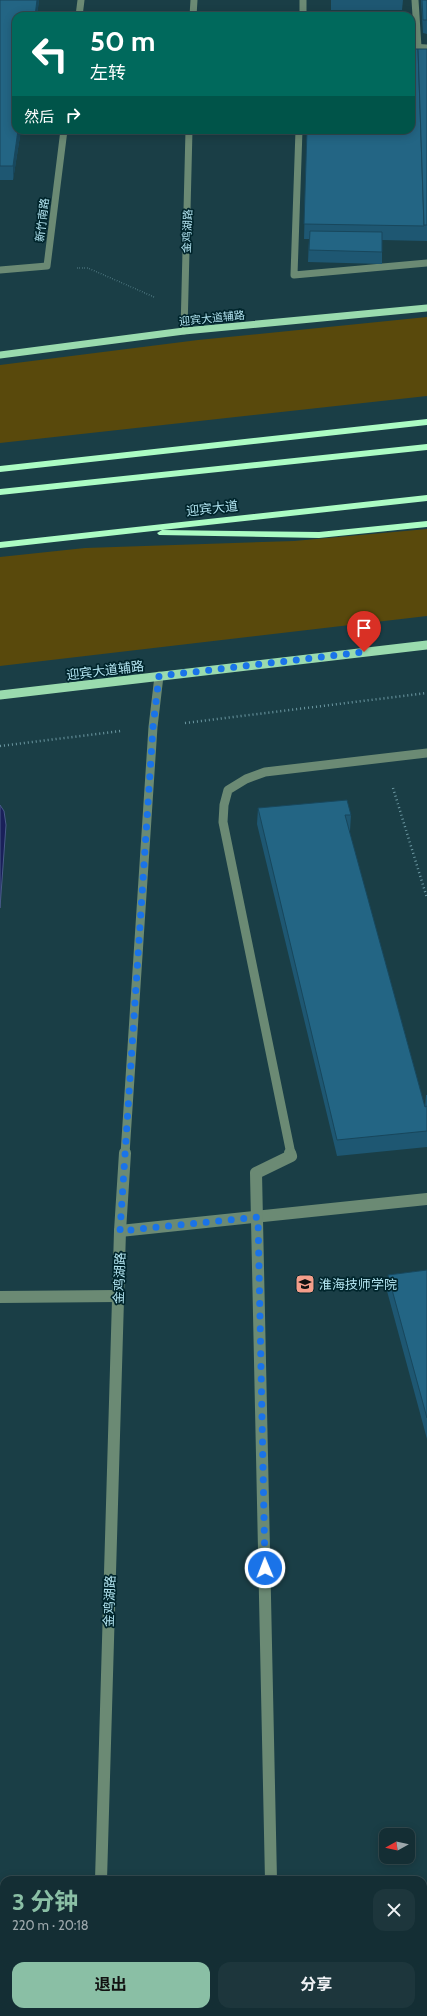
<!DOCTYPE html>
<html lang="zh">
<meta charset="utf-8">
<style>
:root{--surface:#142e34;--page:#1d363c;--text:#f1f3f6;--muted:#9da8ac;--line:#334a4f;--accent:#8abfa5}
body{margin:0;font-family:Cabin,"Noto Sans SC",sans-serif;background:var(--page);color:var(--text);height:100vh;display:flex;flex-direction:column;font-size:15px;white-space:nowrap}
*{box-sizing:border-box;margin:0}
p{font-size:13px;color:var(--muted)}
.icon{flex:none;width:22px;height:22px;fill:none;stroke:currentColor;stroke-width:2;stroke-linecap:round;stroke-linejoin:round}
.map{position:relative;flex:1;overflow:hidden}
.drawer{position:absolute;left:0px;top:1876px;width:427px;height:140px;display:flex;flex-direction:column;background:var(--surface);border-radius:12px 12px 0 0;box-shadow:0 2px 10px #0003,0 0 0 1px var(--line)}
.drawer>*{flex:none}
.guide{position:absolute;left:12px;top:12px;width:403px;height:122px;border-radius:12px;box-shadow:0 2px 10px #0003,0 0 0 1px var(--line);background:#00695c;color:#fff;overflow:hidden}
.needle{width:26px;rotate:262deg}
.fabs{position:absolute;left:379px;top:1828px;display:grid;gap:8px}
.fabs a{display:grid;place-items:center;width:36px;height:36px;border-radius:8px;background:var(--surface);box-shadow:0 2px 10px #0003,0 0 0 1px var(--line);font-size:20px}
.pin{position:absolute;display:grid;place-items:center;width:34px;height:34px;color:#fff;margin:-41px -17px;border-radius:50% 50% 50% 0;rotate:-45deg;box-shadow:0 0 4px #0007}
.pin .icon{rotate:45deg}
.me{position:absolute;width:44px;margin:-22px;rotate:359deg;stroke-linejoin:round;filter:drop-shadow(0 0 3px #0008)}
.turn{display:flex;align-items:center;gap:14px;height:84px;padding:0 12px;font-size:18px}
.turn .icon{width:52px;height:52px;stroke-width:2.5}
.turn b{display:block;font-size:28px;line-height:34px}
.then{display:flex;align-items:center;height:38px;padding:0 12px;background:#0003;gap:8px;font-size:15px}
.round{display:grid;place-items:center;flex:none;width:42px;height:42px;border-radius:12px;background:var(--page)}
.overview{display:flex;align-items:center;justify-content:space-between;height:68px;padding:0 12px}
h1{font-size:24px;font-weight:700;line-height:30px;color:var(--accent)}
.primary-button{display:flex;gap:8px;margin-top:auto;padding:8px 12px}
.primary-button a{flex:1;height:46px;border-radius:12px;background:var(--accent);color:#111;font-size:16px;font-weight:700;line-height:46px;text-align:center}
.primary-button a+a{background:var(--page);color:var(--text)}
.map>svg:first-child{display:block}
.green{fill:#59490c}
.water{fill:#1a205a;stroke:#475a87}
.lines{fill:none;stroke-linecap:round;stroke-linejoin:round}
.path-far1{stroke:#6c98a2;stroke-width:1.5;stroke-dasharray:0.5 2;stroke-linecap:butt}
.path{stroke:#6c98a2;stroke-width:2.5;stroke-dasharray:1 3;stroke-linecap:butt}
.minor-far2{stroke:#6b8a74;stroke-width:7}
.minor-far1{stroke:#6b8a74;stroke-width:9}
.minor{stroke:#6b8a74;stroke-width:12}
.major-far1{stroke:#9adbae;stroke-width:7}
.major{stroke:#9adbae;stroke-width:9}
.highway{fill:#acfcc4;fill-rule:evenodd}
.wall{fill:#1e5772}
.shaded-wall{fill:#18475c}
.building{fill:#236584;stroke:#18475c}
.route{stroke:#1a73e8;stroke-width:7;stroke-dasharray:0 12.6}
.labels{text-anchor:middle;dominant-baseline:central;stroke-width:3.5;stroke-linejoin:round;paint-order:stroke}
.far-street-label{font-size:11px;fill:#b1e3ef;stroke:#00252c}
.street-label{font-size:13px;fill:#b1e3ef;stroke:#00252c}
.poi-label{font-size:13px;fill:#b1e3ef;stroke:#00252c;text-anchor:start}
</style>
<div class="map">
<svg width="427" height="2016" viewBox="0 0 427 2016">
<rect width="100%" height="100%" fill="#1a3e46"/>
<g class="green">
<polygon points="427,317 427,396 0,443 0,365 198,340"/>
<polygon points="427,529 427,616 0,666 0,557 85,548 294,541"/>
</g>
<polygon class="water" points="0,805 4,811 6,825 0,908"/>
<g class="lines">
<polyline class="path-far1" points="77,268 88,268 154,297"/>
<g class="path">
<polyline points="185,723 427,693"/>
<polyline points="0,746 121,731"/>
<polyline points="393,788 427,898"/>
</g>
<g class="minor-far2">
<polyline points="303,0 303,16"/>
<polyline points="415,0 418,47"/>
<polyline points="79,16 81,0"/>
<polyline points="193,16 194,0"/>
<polyline points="411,47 427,48"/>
<polyline points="299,130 294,275 427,263"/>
<polyline points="0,270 47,266 64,130"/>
<polyline points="184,331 189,130"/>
</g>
<g class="minor-far1">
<polyline points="125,1154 153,727 159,676"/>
<polyline points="291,1154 223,822 224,805 228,790 246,779 265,772 427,753"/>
</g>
<g class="minor">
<polyline points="120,1231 427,1199"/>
<polyline points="0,1297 118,1296"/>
<polyline points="101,1880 120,1231 125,1153"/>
<polyline points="271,1880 256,1173 291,1156 290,1153"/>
<polyline points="97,2012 97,2016"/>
<polyline points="274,2012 274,2016"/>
</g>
<polyline class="major-far1" points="0,355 184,331 427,308"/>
<polyline class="major" points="0,695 427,645"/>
<g class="highway">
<polygon points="427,419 427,425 0,472 0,466"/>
<polygon points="427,444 427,450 0,495 0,489"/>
<polygon points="427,495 427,501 162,530 319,532 427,521 427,527 319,538 159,535 157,533 162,530 0,548 0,542"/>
</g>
</g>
<g class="wall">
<polygon points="0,0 39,0 37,16 16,16 16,130 21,130 13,180 0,180"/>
<polygon points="331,0 403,0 402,10 331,10"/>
<polygon points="421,0 427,0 427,34 423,33"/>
<polygon points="427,49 427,241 382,240 382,264 308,262 309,239 304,239 307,130"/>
<polygon points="258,808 351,815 350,831 349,831 425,1107 426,1095 427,1095 427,1147 337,1156 257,824"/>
<polygon points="427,1270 427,1439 387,1291 388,1275"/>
</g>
<g class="shaded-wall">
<polygon points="37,0 39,0 37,16 35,16"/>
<polygon points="18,130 21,130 13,180 13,166"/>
</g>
<g class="building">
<polygon points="0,0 37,0 35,16 16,16 16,130 18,130 13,166 0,166"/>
<polygon points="422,0 427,0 427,20 423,20"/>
<polygon points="411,49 418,49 424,226 304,224 307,130 411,130"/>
<polygon points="418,49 427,49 427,225 424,225"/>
<polygon points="310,231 382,232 382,252 309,250"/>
<polygon points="347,800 351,815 345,815 425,1107 427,1106 427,1131 337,1140 258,808"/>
<polygon points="427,1270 427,1418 388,1275"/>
</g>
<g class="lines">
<polyline class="route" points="265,1568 258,1217 120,1231 153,727 159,676 364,652"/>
</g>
<defs>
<g id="school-square" transform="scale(1)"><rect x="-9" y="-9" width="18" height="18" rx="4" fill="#f49e8a" stroke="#00252c"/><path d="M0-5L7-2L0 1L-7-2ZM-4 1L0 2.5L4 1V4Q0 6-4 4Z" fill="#111"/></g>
</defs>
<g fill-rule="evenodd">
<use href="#school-square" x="305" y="1284"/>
</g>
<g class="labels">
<g class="far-street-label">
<text transform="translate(42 220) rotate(-83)">新竹南路</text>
<text transform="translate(187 231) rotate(-88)">金鸡湖路</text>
<text transform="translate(212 318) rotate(-6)">迎宾大道辅路</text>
</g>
<g class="street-label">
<text transform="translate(212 508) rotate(-6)">迎宾大道</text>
<text transform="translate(105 670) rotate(-7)">迎宾大道辅路</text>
<text transform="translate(119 1278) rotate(-88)">金鸡湖路</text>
<text transform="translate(109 1601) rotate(-88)">金鸡湖路</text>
</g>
<g class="poi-label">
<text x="319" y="1284">淮海技师学院</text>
</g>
</g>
</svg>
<div class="fabs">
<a><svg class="needle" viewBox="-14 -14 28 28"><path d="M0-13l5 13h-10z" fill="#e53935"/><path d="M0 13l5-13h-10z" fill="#9da8ac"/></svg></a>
</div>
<div class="pin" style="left:364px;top:652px;background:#d93025"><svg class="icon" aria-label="arrive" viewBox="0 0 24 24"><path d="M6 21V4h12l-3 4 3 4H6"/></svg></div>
<svg class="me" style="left:265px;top:1568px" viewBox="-20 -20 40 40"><circle r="17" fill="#1a73e8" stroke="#fff" stroke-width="3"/><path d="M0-11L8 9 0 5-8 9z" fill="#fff"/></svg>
<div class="guide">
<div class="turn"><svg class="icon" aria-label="left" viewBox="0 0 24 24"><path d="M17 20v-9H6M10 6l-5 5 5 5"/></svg><div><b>50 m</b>左转</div></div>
<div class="then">然后<svg class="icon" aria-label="right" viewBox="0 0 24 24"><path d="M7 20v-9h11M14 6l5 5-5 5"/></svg></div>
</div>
<section class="drawer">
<div class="overview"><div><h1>3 分钟</h1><p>220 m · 20:18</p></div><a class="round"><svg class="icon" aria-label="close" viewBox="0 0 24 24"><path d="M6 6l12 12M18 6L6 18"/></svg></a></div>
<div class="primary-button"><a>退出</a><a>分享</a></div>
</section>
</div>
